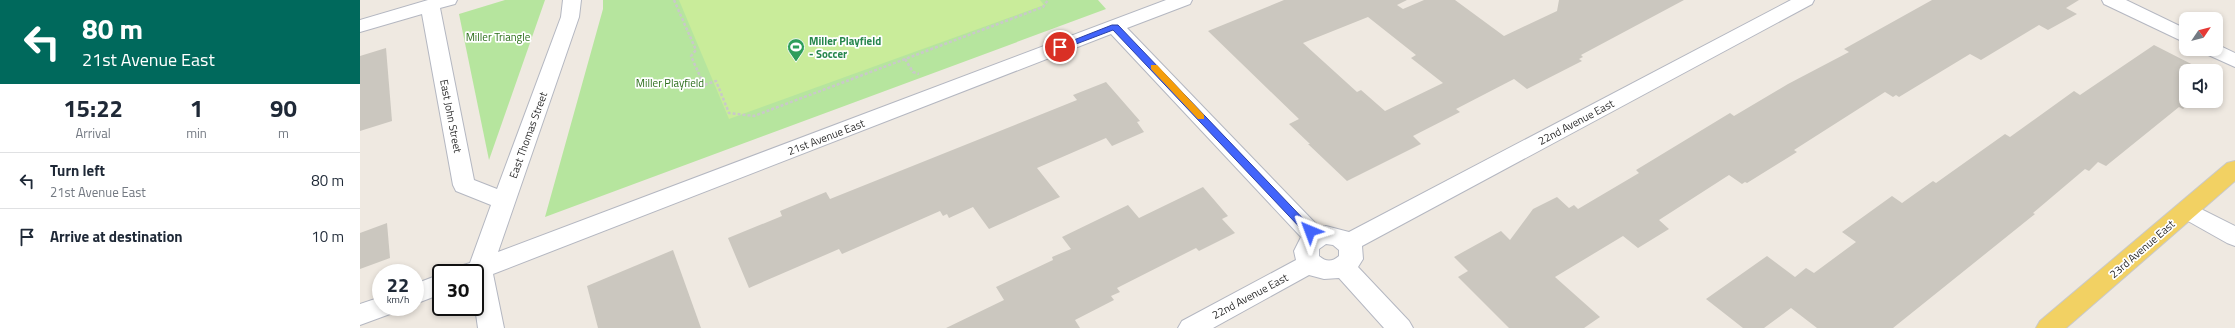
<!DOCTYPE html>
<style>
:root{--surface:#fff;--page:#f6f6f7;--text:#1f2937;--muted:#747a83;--line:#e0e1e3}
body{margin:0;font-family:"Titillium Web",sans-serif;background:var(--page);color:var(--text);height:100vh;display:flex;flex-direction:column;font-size:15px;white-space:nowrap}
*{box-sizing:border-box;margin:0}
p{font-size:13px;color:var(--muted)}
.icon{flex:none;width:22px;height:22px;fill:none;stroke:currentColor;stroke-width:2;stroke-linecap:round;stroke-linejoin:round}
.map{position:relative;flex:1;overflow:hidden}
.drawer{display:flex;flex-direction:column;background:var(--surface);width:360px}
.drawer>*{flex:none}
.guide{background:#00695c;color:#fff;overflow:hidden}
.needle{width:26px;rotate:55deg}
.fabs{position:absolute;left:1819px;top:12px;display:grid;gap:8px}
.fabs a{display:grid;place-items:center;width:44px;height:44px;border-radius:8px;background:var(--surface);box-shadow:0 2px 6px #0003;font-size:20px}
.speed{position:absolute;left:12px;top:264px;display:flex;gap:8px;font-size:20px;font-weight:700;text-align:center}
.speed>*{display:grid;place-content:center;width:52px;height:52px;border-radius:50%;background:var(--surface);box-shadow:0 2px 6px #0003;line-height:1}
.speed small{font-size:10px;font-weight:400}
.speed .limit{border:2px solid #111;border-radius:6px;background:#fff;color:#111}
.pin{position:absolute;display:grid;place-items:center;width:34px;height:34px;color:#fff;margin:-17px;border:2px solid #fff;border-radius:50%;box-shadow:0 1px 4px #0007}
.me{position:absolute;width:44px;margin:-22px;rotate:316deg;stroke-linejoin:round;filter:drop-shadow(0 0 3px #0008)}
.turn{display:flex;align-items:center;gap:14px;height:84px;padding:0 16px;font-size:18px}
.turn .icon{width:52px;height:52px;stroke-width:2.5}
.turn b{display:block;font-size:28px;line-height:34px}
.eta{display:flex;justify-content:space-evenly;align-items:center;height:68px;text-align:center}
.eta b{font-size:24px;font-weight:700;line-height:28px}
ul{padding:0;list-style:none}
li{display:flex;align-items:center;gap:12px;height:56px;padding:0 16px;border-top:1px solid var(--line)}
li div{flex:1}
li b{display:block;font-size:15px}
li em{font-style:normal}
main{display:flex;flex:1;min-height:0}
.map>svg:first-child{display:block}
.green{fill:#b6e59e}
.pitch{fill:#c9ec9a}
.building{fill:#cbc7bf;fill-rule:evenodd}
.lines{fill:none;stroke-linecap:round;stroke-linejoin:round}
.minor-casing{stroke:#b4b7c1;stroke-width:2}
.major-casing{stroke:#c9c9c9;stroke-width:2}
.path{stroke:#c9c9c9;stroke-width:2.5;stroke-dasharray:3 2;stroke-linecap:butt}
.minor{fill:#fff;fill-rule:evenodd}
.major{fill:#f2d163;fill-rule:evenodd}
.route{fill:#4264fb;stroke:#2b41a3}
.slow{fill:#f59e0b}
.labels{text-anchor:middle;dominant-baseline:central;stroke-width:3.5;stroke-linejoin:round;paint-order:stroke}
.park-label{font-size:11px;fill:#2c6e1b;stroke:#fff}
.leisure-label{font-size:11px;font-weight:bold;fill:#27864d;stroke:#fff;text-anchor:start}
.street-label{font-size:11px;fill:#2e2e2e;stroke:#fff}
</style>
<main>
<section class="drawer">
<div class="guide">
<div class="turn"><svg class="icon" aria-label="left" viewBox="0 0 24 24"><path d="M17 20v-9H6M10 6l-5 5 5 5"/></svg><div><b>80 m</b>21st Avenue East</div></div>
</div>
<div class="eta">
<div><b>15:22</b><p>Arrival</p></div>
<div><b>1</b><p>min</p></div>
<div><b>90</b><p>m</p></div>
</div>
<ul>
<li><svg class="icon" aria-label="left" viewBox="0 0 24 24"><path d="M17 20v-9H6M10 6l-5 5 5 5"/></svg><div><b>Turn left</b><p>21st Avenue East</p></div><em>80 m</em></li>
<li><svg class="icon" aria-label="arrive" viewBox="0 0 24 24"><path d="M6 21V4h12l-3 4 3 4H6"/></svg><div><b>Arrive at destination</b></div><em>10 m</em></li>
</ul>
</section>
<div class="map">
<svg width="1875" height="328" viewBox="0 0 1875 328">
<rect width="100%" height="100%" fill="#efe9e1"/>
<g class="green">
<polygon points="145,0 185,0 129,160 99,14"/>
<polygon points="243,0 738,0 746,9 185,217 243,9"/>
</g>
<polygon class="pitch" points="319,0 680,0 684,5 369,119"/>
<g class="building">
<path d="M924 0H1047L1037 5 1043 9 1064 0H1095L1144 36 1197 11 1199 0H1324L1221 55 1223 57 1219 59 1222 61 1167 89 1154 79 1096 109 1100 112 1053 136 1061 144 987 181 948 144H950L929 124 939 119 848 31ZM1008 17 1056 55 1051 58 1083 83 1025 111 1001 90 997 92 943 43Z"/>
<polygon points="1572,0 1719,0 1706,8 1717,14 1688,30 1679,25 1621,60 1610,54 1539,97 1536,95 1533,97 1525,92 1434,150 1437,152 1387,183 1385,182 1382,184 1369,175 1299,220 1309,229 1278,248 1263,236 1195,277 1240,317 1224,328 1149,328 1098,277 1108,271 1094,257 1141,231 1150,240 1173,209 1197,197 1209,208 1214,205 1218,209 1279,173 1276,170 1370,113 1374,116 1428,84 1489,52 1484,49"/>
<polygon points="1794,45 1845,71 1826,71 1826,101 1833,101 1823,109 1819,107 1746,166 1738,162 1729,171 1725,169 1673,213 1675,214 1533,328 1457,328 1431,308 1404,328 1383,328 1346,299 1407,256 1435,277 1446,268 1454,273 1496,242 1482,232 1532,196 1542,203 1573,181 1576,183 1645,134 1650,137 1714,91 1720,95"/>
<polygon points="26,48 32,121 0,131 0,56"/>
<polygon points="746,82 780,121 777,122 784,132 752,146 746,138 677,168 700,197 629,229 613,207 589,218 587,214 583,216 580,211 482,254 479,249 389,288 368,238 422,216 420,211 466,192 470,199 717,100 713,95"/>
<polygon points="843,187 868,216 862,219 875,233 839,251 836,248 757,288 760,292 751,296 754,300 715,320 720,328 586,328 644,300 636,287 693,260 692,257 711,249 702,237 768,205 779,218"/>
<polygon points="27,223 30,258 0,269 0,233"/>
<polygon points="313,250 341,328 238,328 227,286"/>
</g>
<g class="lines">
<g class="minor-casing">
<g id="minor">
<path d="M68 0H97L95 4 80 8 114 180 137 189 201 17 203 0H221L219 17 138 252 806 0H832L830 4 767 28 960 228 966 226 989 232 1431 0H1454L1452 4 1002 246 1003 259 998 267 1049 321 1053 328H1024L979 278 964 279 949 275 853 328H818L822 321 936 260 934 251 941 237 751 34 133 274 144 328H118L115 307V273H97L100 266 110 263 131 205 96 191 93 185 62 14 0 32V20ZM966 244 973 245 979 250V256C972 262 966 262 959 256V249Z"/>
<polygon points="1742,0 1766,0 1826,29 1826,43 1744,4"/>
<polygon points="1856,44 1875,53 1875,67 1844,53 1841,49 1856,49"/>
<polygon points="1827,202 1875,226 1875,246 1867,243 1819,216 1816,210 1819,204"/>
<polygon points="81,274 81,294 55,304 55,284"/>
<polygon points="21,297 21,307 34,307 30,314 0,325 0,304"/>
</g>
</g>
<g class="major-casing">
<polygon id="major" points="1875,161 1875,181 1706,328 1676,328 1680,321 1867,163"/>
</g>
<g class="path">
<polyline points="314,0 336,50 331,56 344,85 356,81 369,113 394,116 683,7 688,0"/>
<polyline points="545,59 553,72 559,74"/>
</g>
<use href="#minor" class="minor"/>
<use href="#major" class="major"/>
</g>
<polygon class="route" points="752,25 758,25 953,229 953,234 946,234 753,30 703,49 696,47"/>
<polygon class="slow" points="791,65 797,65 844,115 844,119 838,119 791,69"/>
<defs>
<g id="stadium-pin" transform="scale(0.9)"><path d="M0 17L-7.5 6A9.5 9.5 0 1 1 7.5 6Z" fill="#2e9e5b" stroke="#fff"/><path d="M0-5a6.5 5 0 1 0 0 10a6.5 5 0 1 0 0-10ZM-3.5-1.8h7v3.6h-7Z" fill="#fff"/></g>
</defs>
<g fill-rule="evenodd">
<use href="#stadium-pin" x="436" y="47"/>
</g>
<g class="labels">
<g class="park-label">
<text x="138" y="37">Miller Triangle</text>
<text x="310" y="83">Miller Playfield</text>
</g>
<g class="leisure-label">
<text x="449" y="41">Miller Playfield<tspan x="449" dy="13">- Soccer</tspan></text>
</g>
<g class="street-label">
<text transform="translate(91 116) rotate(79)">East John Street</text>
<text transform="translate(1216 122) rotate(-28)">22nd Avenue East</text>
<text transform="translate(168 135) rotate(-70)">East Thomas Street</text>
<text transform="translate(466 137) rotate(-21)">21st Avenue East</text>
<text transform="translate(1782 249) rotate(-41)">23rd Avenue East</text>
<text transform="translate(890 296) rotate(-28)">22nd Avenue East</text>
</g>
</g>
</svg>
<div class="fabs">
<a><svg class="needle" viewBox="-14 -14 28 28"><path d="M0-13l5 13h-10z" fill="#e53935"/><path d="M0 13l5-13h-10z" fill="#747a83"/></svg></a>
<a><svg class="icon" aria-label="sound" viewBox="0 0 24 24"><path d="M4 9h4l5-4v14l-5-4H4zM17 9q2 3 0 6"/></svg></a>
</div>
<div class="speed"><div>22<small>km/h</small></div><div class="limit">30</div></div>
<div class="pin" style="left:700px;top:47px;background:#d93025"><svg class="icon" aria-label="arrive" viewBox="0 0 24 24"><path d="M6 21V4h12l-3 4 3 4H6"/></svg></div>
<svg class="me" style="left:950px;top:231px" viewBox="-20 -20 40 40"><path d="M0-17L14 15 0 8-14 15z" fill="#4264fb" stroke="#fff" stroke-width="4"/></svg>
</div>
</main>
